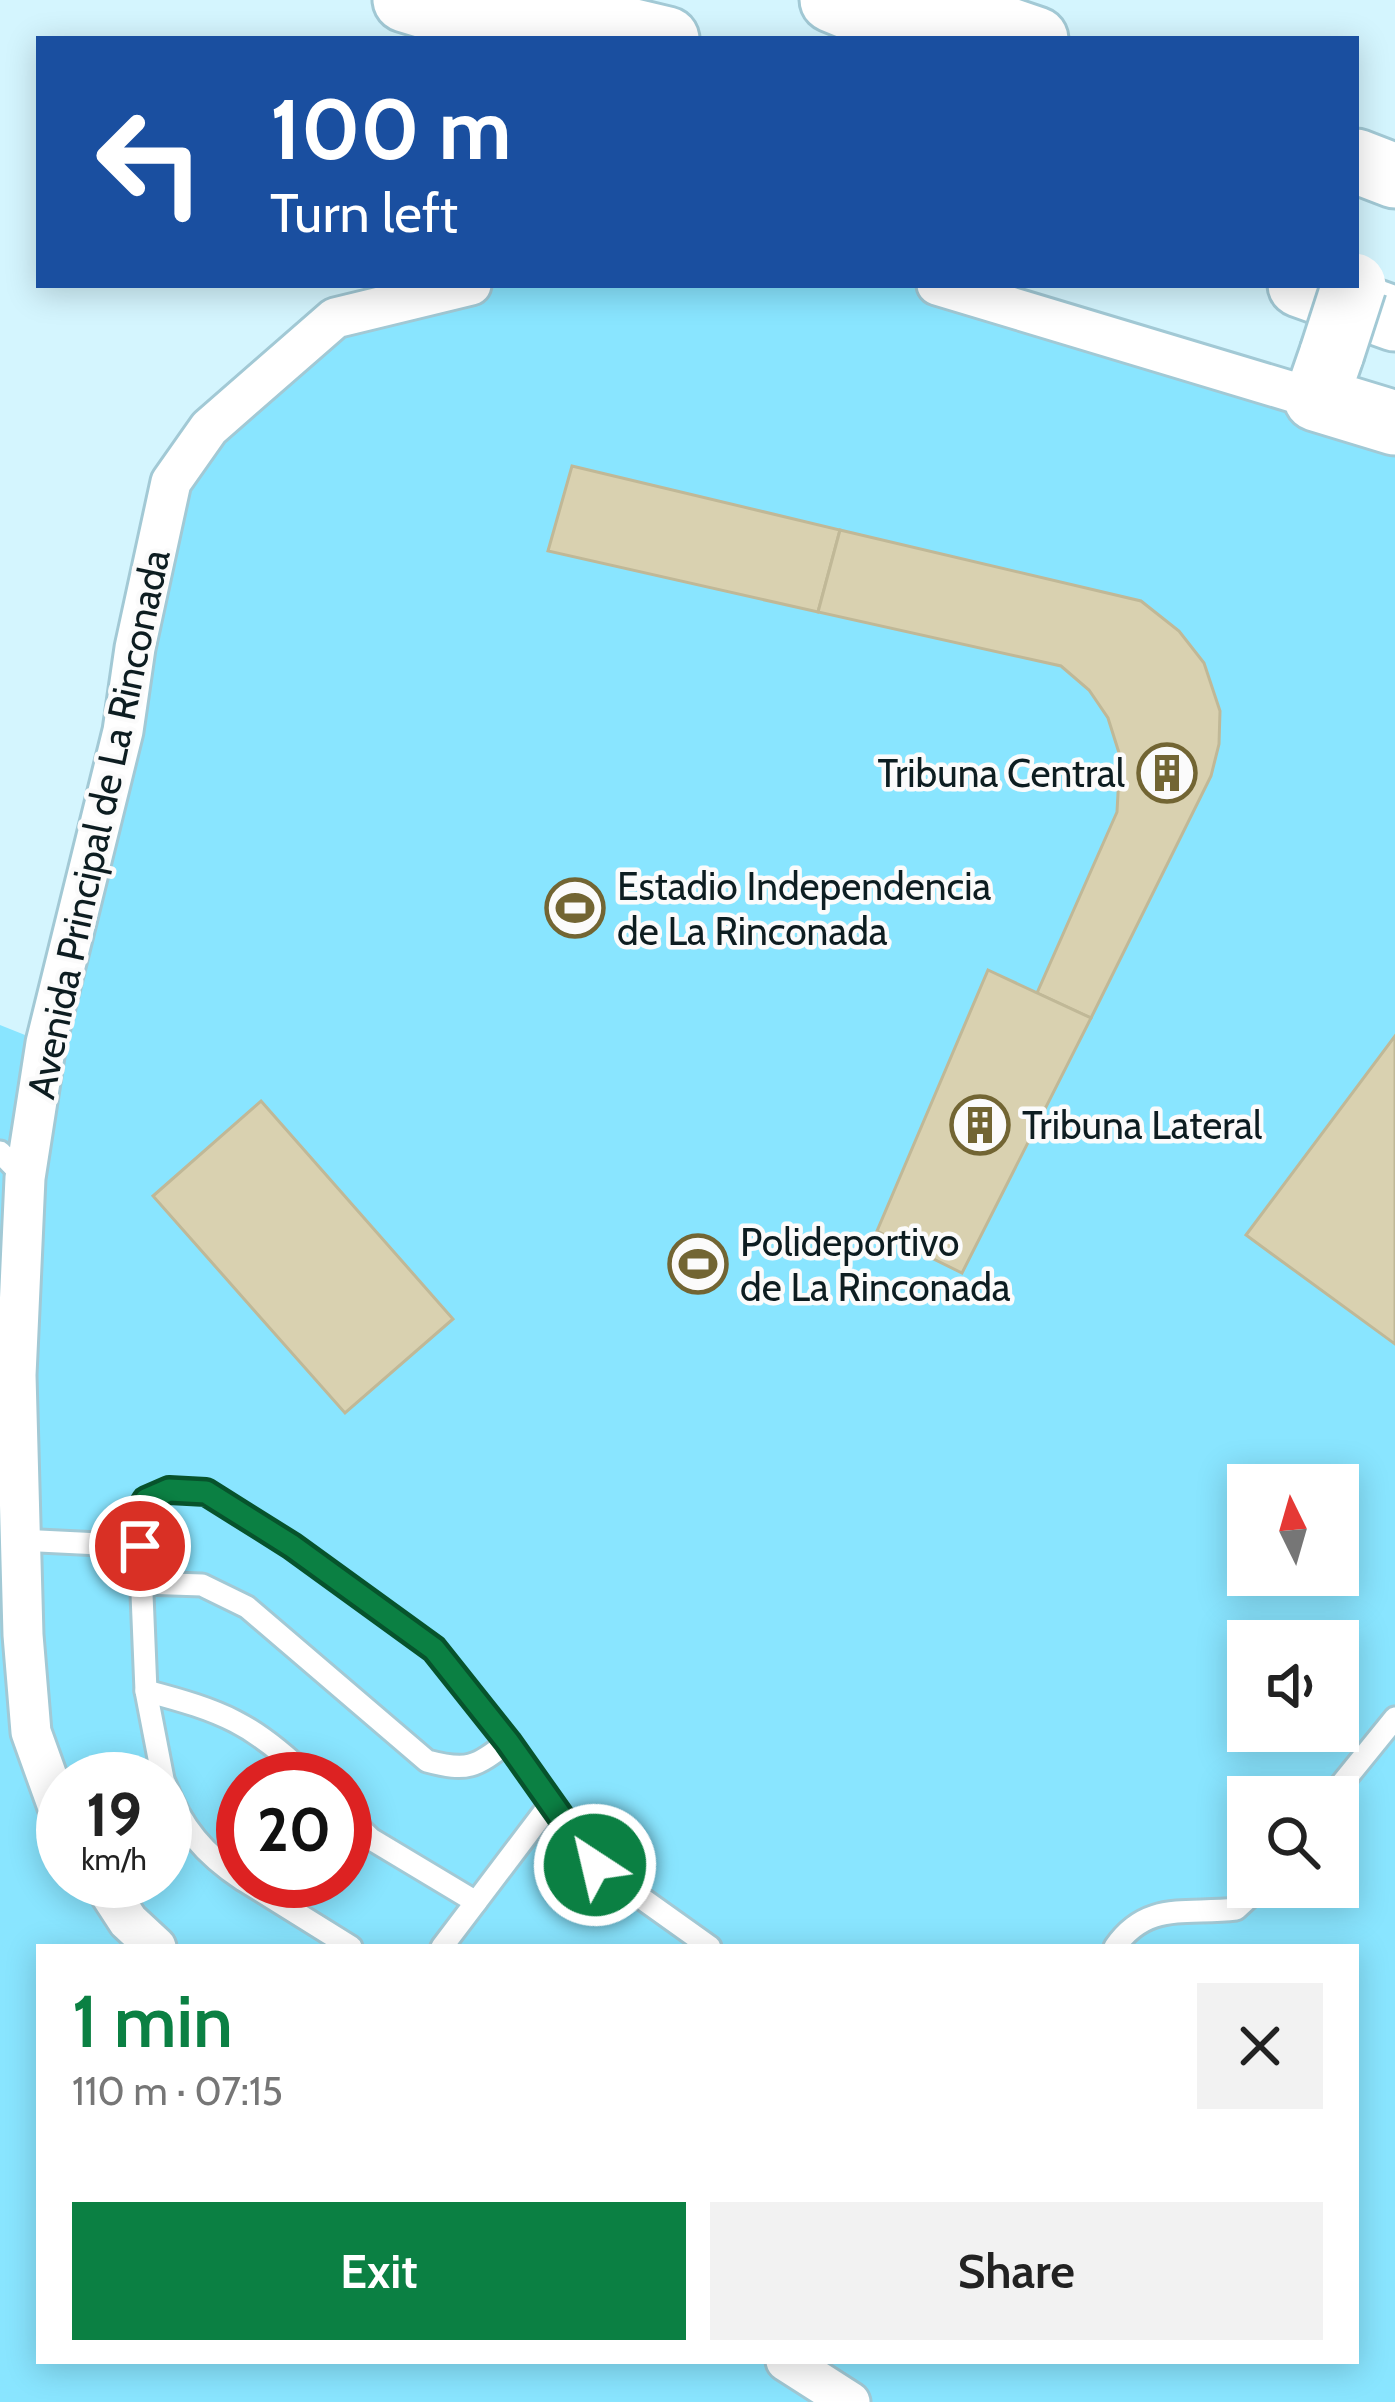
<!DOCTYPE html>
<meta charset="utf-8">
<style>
:root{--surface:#fff;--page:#f2f2f2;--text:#222;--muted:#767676;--accent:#0b8043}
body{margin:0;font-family:Cabin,sans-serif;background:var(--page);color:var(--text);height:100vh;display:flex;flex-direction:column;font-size:45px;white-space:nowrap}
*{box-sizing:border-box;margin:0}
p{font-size:39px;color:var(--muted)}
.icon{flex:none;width:66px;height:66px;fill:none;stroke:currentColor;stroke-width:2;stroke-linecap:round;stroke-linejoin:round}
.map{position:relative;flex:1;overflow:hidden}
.details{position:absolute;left:36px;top:1944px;width:1323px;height:420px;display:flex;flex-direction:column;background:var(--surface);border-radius:0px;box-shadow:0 6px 30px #0003}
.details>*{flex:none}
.hud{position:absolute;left:36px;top:36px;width:1323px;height:252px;border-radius:0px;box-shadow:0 6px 30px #0003;background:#1a4fa0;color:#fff;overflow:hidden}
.needle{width:78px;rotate:355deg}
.fabs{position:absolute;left:1227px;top:1464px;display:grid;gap:24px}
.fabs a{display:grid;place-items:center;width:132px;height:132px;border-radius:0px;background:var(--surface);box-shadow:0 6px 30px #0003;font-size:60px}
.speed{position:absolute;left:36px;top:1752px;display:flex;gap:24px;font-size:60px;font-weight:700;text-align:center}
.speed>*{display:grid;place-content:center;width:156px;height:156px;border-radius:50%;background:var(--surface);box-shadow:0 6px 30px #0003;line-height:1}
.speed small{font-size:30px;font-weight:400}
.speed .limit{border:18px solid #d22;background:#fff;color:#111}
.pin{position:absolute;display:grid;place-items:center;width:102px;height:102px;color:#fff;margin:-51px;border:6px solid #fff;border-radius:50%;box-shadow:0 3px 12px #0007}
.me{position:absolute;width:132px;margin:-66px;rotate:325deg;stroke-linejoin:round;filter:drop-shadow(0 0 9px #0008)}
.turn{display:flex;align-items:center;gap:42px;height:252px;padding:0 36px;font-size:54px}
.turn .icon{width:156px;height:156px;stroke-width:2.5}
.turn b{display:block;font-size:84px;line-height:102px}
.round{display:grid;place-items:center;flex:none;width:126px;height:126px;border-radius:0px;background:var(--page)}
.summary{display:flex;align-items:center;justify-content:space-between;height:204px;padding:0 36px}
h1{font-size:72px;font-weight:600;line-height:90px;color:var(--accent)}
.primary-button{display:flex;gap:24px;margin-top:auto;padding:24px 36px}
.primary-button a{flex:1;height:138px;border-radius:0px;background:var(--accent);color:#fff;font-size:48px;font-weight:600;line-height:138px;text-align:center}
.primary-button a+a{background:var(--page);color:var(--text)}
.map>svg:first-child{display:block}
.green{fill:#89e5ff;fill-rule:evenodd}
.building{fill:#d9d1b0;stroke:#c0b897;stroke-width:3}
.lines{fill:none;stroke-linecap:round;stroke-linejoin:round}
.lane-casing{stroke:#a2c9d5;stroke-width:27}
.street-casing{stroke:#a2c9d5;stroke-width:45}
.primary-casing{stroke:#a2c9d5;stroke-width:69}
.lane{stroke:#fff;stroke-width:21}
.street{stroke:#fff;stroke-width:39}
.primary{stroke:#fff;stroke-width:63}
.primary-bridge-casing{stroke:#a2c9d5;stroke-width:69;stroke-linecap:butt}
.primary-bridge{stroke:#fff;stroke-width:63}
.route-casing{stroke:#07532c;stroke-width:30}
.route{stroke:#0b8043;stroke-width:21}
.labels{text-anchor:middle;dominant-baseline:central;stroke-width:9;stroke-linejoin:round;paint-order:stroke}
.poi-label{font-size:39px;fill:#0d1d21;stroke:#fbfbfb;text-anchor:start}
.street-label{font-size:39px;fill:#0d1d21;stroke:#fbfbfb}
</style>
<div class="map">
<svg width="1395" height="2402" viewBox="0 0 1395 2402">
<rect width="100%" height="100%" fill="#d4f5fe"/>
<path class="green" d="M471 285H937L1395 423V2402H0V1025L45 1043 171 482 335 318ZM1248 1485H1338V1575H1248ZM1248 1641H1338V1731H1248ZM63 1779H165V1881H63ZM243 1779H345V1881H243ZM1248 1797H1338V1887H1248ZM39 1947H1356V2361H39Z"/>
<g class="building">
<polygon points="572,466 840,530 818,612 548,551"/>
<polygon points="840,530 1141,601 1179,631 1204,663 1220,711 1219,744 1211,776 1091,1018 1037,993 1117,812 1120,756 1108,718 1089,690 1061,666 818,612"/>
<polygon points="988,970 1091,1018 962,1273 877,1231"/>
<polygon points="1395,1036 1395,1344 1246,1235"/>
<polygon points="261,1101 453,1319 345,1413 153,1196"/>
</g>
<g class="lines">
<g class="lane-casing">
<g id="lane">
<polyline points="0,1152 25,1178"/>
<polyline points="19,1540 140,1546 146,1691 163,1779"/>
<polyline points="140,1546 136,1516 146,1500 169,1490 206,1492 292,1546 434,1649 508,1742 595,1865 710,1947"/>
<path d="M142 1583 202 1585 247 1607 427 1761C468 1772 475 1767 508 1742"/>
<path d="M146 1691C222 1711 253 1723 310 1779"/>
<path d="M165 1784C182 1828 204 1854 243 1880"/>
<polyline points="1331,1797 1395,1718"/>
<polyline points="345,1814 371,1839 476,1902"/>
<polyline points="245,1881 351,1947"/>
<polyline points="442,1947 551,1803"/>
<path d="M1115 1947C1147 1901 1186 1915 1236 1909L1260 1887"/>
</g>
</g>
<g class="street-casing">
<g id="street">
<polyline points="937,285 1316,399"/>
<polyline points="63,1821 31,1732 23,1635 16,1375 25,1178 46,1043 123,731 135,648 171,482 209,428 335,318 471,285"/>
<polyline points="102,1881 128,1921 156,1947"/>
<polyline points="786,2361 850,2402"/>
</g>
</g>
<g class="primary-casing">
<g id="primary">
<polyline points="405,0 534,39"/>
<polyline points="504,0 667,39"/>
<polyline points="832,0 927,39"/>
<polyline points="921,0 1036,39"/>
<polyline points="1356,161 1395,176"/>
<polyline points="1300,285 1395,319"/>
<polyline points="1332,353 1316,399 1395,423"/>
</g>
</g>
<use href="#lane" class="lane"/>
<use href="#street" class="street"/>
<use href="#primary" class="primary"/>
<g class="primary-bridge-casing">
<polyline id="primary-bridge" points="1332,353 1354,285"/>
</g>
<use href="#primary-bridge" class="primary-bridge"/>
</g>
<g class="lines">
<g class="route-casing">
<polyline id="route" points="140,1546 136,1516 146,1500 169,1490 206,1492 292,1546 434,1649 508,1742 595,1865"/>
</g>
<use href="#route" class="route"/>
</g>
<defs>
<g id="building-ring" transform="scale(3)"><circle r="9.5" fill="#fbfbfb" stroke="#726533" stroke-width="1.5"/><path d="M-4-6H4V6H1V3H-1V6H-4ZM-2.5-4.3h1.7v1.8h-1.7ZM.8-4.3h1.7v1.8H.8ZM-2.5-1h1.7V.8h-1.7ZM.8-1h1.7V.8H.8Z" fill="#726533"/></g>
<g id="stadium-ring" transform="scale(3)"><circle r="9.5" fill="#fbfbfb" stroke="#726533" stroke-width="1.5"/><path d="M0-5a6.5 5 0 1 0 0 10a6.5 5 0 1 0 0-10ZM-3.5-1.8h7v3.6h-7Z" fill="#726533"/></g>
</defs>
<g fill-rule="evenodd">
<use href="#building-ring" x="1167" y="773"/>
<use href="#stadium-ring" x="575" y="908"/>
<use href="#building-ring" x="980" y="1125"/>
<use href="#stadium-ring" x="698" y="1264"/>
</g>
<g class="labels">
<g class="poi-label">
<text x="1125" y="773" text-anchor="end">Tribuna Central</text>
<text x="617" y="886">Estadio Independencia<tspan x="617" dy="45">de La Rinconada</tspan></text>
<text x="1022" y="1125">Tribuna Lateral</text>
<text x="740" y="1242">Polideportivo<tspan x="740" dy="45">de La Rinconada</tspan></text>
</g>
<g class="street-label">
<text transform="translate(98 824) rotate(-78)">Avenida Principal de La Rinconada</text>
</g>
</g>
</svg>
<div class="fabs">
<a><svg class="needle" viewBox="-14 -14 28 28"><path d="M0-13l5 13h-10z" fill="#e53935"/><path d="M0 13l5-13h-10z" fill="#767676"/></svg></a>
<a><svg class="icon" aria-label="sound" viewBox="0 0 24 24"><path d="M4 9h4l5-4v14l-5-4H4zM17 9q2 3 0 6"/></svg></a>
<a><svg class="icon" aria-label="search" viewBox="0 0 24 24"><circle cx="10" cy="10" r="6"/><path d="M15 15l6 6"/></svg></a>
</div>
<div class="speed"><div>19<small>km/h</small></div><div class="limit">20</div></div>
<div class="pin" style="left:140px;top:1546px;background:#d93025"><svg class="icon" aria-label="arrive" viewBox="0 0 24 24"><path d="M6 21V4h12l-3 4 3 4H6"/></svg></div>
<svg class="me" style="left:595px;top:1865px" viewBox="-20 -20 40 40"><circle r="17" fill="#0b8043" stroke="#fff" stroke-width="3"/><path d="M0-11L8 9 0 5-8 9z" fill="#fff"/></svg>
<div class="hud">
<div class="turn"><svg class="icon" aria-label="left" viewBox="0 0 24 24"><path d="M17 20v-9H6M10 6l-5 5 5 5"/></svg><div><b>100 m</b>Turn left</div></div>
</div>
<section class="details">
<div class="summary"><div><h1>1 min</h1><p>110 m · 07:15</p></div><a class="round"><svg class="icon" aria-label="close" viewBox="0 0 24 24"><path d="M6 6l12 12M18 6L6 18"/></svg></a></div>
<div class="primary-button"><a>Exit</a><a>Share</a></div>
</section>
</div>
